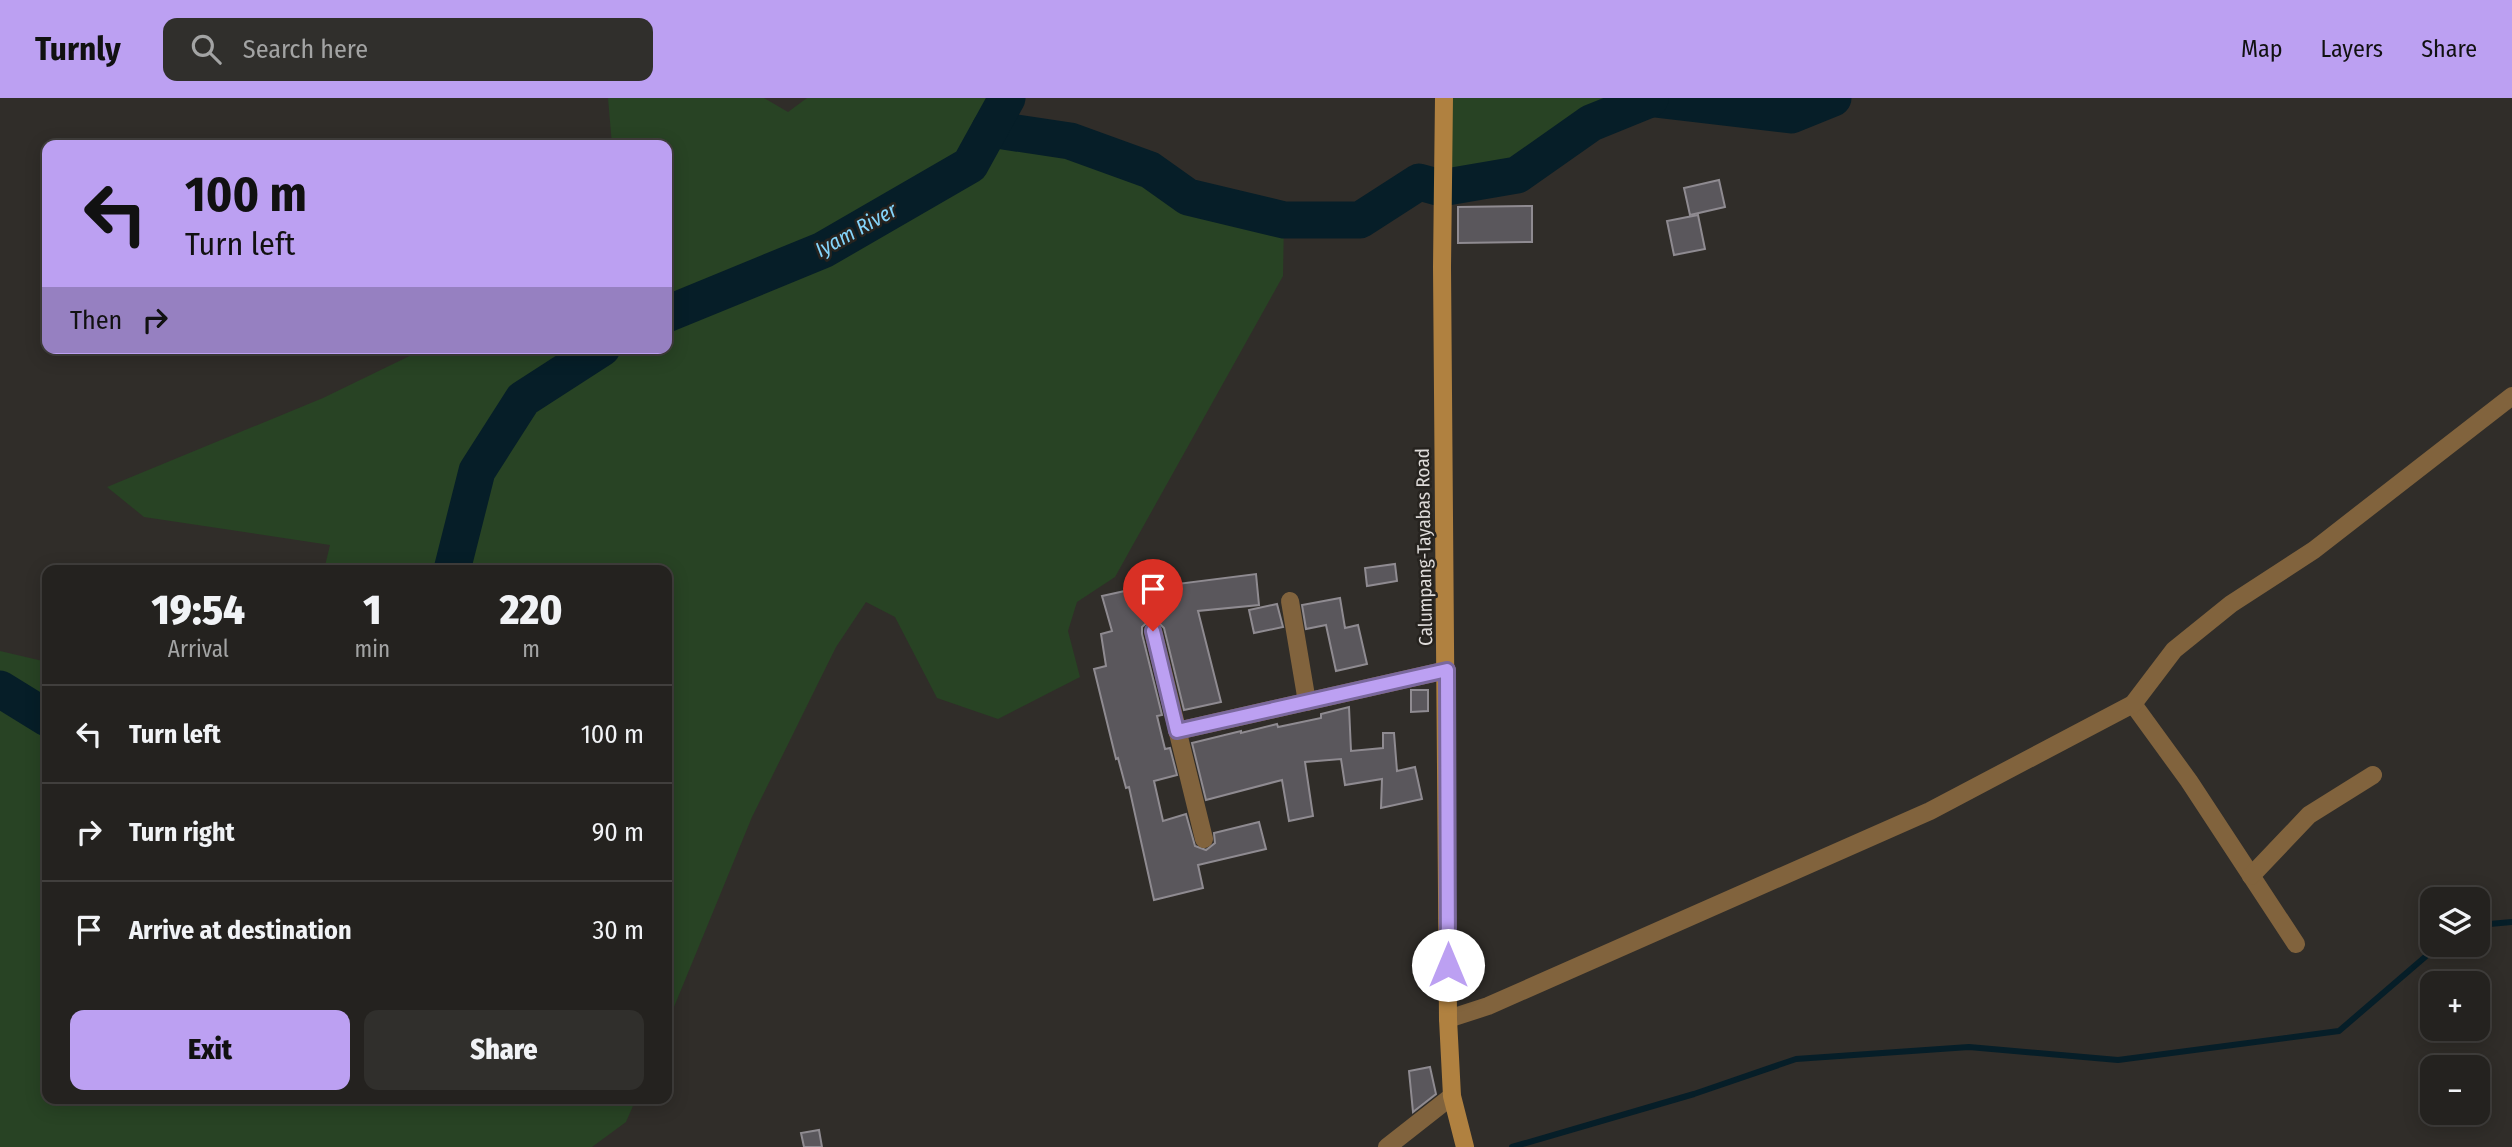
<!DOCTYPE html>
<meta charset="utf-8">
<style>
:root{--surface:#24221f;--page:#302f2c;--text:#f1f3f6;--muted:#a3a4a4;--line:#413f3d;--accent:#bca0f2}
body{margin:0;font-family:"Fira Sans Condensed",sans-serif;background:var(--page);color:var(--text);height:100vh;display:flex;flex-direction:column;font-size:26px;white-space:nowrap}
*{box-sizing:border-box;margin:0}
p{font-size:23px;color:var(--muted)}
.icon{flex:none;width:38px;height:38px;fill:none;stroke:currentColor;stroke-width:2;stroke-linecap:round;stroke-linejoin:round}
.map{position:relative;flex:1;overflow:hidden}
.sheet{position:absolute;left:42px;top:467px;width:630px;height:539px;display:flex;flex-direction:column;background:var(--surface);border-radius:14px;box-shadow:0 4px 18px #0003,0 0 0 2px var(--line)}
.sheet>*{flex:none}
.guide{position:absolute;left:42px;top:42px;width:630px;height:214px;border-radius:14px;box-shadow:0 4px 18px #0003,0 0 0 2px var(--line);background:#bca0f2;color:#111;overflow:hidden}
.controls{position:absolute;left:2420px;top:789px;display:grid;gap:14px}
.controls a{display:grid;place-items:center;width:70px;height:70px;border-radius:14px;background:var(--surface);box-shadow:0 4px 18px #0003,0 0 0 2px var(--line);font-size:35px}
.pin{position:absolute;display:grid;place-items:center;width:60px;height:60px;color:#fff;margin:-72px -30px;border-radius:50% 50% 50% 0;rotate:-45deg;box-shadow:0 0 7px #0007}
.pin .icon{rotate:45deg}
.me{position:absolute;width:77px;margin:-38px;rotate:0deg;stroke-linejoin:round;filter:drop-shadow(0 0 5px #0008)}
.turn{display:flex;align-items:center;gap:24px;height:147px;padding:0 28px;font-size:32px}
.turn .icon{width:91px;height:91px;stroke-width:2.5}
.turn b{display:block;font-size:49px;line-height:60px}
.then{display:flex;align-items:center;height:66px;padding:0 28px;background:#0003;gap:14px;font-size:26px}
.eta{display:flex;justify-content:space-evenly;align-items:center;height:119px;text-align:center}
.eta b{font-size:42px;font-weight:800;line-height:49px}
.primary-button{display:flex;gap:14px;margin-top:auto;padding:14px 28px}
.primary-button a{flex:1;height:80px;border-radius:14px;background:var(--accent);color:#111;font-size:28px;font-weight:800;line-height:80px;text-align:center}
.primary-button a+a{background:var(--page);color:var(--text)}
ul{padding:0;list-style:none}
li{display:flex;align-items:center;gap:21px;height:98px;padding:0 28px;border-top:2px solid var(--line)}
li div{flex:1}
li b{display:block;font-size:26px}
li em{font-style:normal}
header{display:flex;align-items:center;gap:42px;box-sizing:border-box;height:98px;padding:0 35px;background:var(--accent);color:#111}
header strong{font-size:33px}
nav{display:flex;gap:38px;margin-inline-start:auto;font-size:24px}
.search{width:490px;height:63px;background:var(--page);display:flex;align-items:center;gap:18px;box-sizing:border-box;padding:0 24px;border-radius:14px;color:var(--muted);font-size:26px}
.map>svg:first-child{display:block}
.green{fill:#284324}
.lines{fill:none;stroke-linecap:round;stroke-linejoin:round}
.stream{stroke:#061e28;stroke-width:6}
.river{stroke:#061e28;stroke-width:37}
.building{fill:#5a575c;stroke:#8f8b91;stroke-width:2}
.minor{stroke:#81633d;stroke-width:18}
.secondary{stroke:#b08140;stroke-width:18}
.route-casing{stroke:#7a689d;stroke-width:18}
.route{stroke:#bca0f2;stroke-width:12}
.labels{text-anchor:middle;dominant-baseline:central;stroke-width:5;stroke-linejoin:round;paint-order:stroke}
.street-label{font-size:19px;fill:#dedbd9;stroke:#26231f}
.water-label{font-size:21px;font-style:italic;fill:#85d5fb;stroke:#26231f}
</style>
<header>
<strong>Turnly</strong>
<div class="search"><svg class="icon" aria-label="search" viewBox="0 0 24 24"><circle cx="10" cy="10" r="6"/><path d="M15 15l6 6"/></svg>Search here</div>
<nav><a>Map</a><a>Layers</a><a>Share</a></nav>
</header>
<div class="map">
<svg width="2512" height="1049" viewBox="0 0 2512 1049">
<rect width="100%" height="100%" fill="#302d29"/>
<g class="green">
<polygon points="608,0 764,0 788,14 807,0 1007,0 990,31 1070,43 1150,72 1188,99 1284,122 1283,178 1115,479 1077,504 1068,533 1080,579 998,621 937,600 895,519 866,504 836,549 752,719 667,926 667,472 324,472 330,447 144,419 107,389 323,300 426,250 667,250 667,47 612,47"/>
<polygon points="1443,0 1645,0 1650,1 1591,25 1517,77 1441,90"/>
<polygon points="0,553 47,564 47,1001 636,1001 626,1024 592,1049 0,1049"/>
</g>
<g class="lines">
<g class="stream">
<polyline points="2478,827 2512,824"/>
<polyline points="1512,1049 1694,996 1796,961 1969,949 2118,962 2339,933 2439,847"/>
</g>
<g class="river">
<polyline points="1646,0 1791,17 1833,0"/>
<polyline points="990,31 1070,43 1150,72 1188,99 1284,122 1360,122 1419,84 1441,90 1517,77 1591,25 1650,1"/>
<polyline points="667,216 823,152 970,67 1007,0"/>
<polyline points="452,472 477,373 523,301 602,250"/>
<polyline points="0,591 47,620"/>
</g>
</g>
<g class="building">
<polygon points="1719,82 1725,109 1690,117 1684,90"/>
<polygon points="1532,108 1532,144 1458,145 1458,109"/>
<polygon points="1698,117 1705,151 1674,157 1667,123"/>
<polygon points="1395,466 1397,483 1367,488 1365,470"/>
<polygon points="1256,476 1259,507 1198,513 1221,604 1184,612 1164,530 1156,522 1150,522 1142,529 1142,536 1162,617 1157,618 1165,651 1170,650 1177,677 1154,683 1163,723 1186,716 1195,748 1206,752 1215,745 1214,735 1259,724 1266,751 1198,767 1203,790 1154,802 1129,689 1126,690 1118,660 1116,661 1094,571 1106,568 1101,536 1112,533 1102,498 1161,485 1162,488"/>
<polygon points="1340,500 1345,530 1358,527 1367,566 1336,573 1326,527 1306,531 1302,507"/>
<polygon points="1277,506 1283,529 1254,535 1249,512"/>
<polygon points="1411,592 1428,592 1428,613 1411,614"/>
<polygon points="1349,609 1351,653 1383,650 1383,635 1394,635 1397,673 1415,669 1422,701 1381,710 1382,681 1345,687 1341,661 1305,664 1313,718 1289,723 1282,682 1206,702 1192,645 1241,633 1241,635 1277,626 1278,629 1321,620 1321,616"/>
<polygon points="1430,969 1436,996 1413,1014 1409,973"/>
<polygon points="819,1032 822,1049 804,1049 801,1035"/>
</g>
<g class="lines">
<g class="minor">
<polyline points="1290,503 1307,604"/>
<polyline points="1153,533 1204,741"/>
<polyline points="2133,606 2189,683 2296,846"/>
<polyline points="1177,633 1447,572"/>
<polyline points="2251,778 2309,717 2373,677"/>
<polyline points="1448,921 1488,908 1930,713 2133,606 2174,552 2231,506 2314,452 2512,298"/>
<polyline points="1387,1049 1452,998"/>
</g>
<polyline class="secondary" points="1444,0 1442,169 1448,921 1452,998 1465,1049"/>
</g>
<g class="lines">
<g class="route-casing">
<polyline id="route" points="1153,533 1177,633 1447,572 1448,867"/>
</g>
<use href="#route" class="route"/>
</g>
<g class="labels">
<g class="street-label">
<text transform="translate(1424 449) rotate(-91)">Calumpang-Tayabas Road</text>
</g>
<g class="water-label">
<text transform="translate(856 132) rotate(-29)">Iyam River</text>
</g>
</g>
</svg>
<div class="controls">
<a><svg class="icon" aria-label="layers" viewBox="0 0 24 24"><path d="M12 4l9 5-9 5-9-5zM3 14l9 5 9-5"/></svg></a>
<a>+</a>
<a>−</a>
</div>
<div class="pin" style="left:1153px;top:533px;background:#d93025"><svg class="icon" aria-label="arrive" viewBox="0 0 24 24"><path d="M6 21V4h12l-3 4 3 4H6"/></svg></div>
<svg class="me" style="left:1448px;top:867px" viewBox="-20 -20 40 40"><circle r="19" fill="#fff"/><path d="M0-13L10 11 0 6-10 11z" fill="#bca0f2"/></svg>
<div class="guide">
<div class="turn"><svg class="icon" aria-label="left" viewBox="0 0 24 24"><path d="M17 20v-9H6M10 6l-5 5 5 5"/></svg><div><b>100 m</b>Turn left</div></div>
<div class="then">Then<svg class="icon" aria-label="right" viewBox="0 0 24 24"><path d="M7 20v-9h11M14 6l5 5-5 5"/></svg></div>
</div>
<section class="sheet">
<div class="eta">
<div><b>19:54</b><p>Arrival</p></div>
<div><b>1</b><p>min</p></div>
<div><b>220</b><p>m</p></div>
</div>
<ul>
<li><svg class="icon" aria-label="left" viewBox="0 0 24 24"><path d="M17 20v-9H6M10 6l-5 5 5 5"/></svg><div><b>Turn left</b></div><em>100 m</em></li>
<li><svg class="icon" aria-label="right" viewBox="0 0 24 24"><path d="M7 20v-9h11M14 6l5 5-5 5"/></svg><div><b>Turn right</b></div><em>90 m</em></li>
<li><svg class="icon" aria-label="arrive" viewBox="0 0 24 24"><path d="M6 21V4h12l-3 4 3 4H6"/></svg><div><b>Arrive at destination</b></div><em>30 m</em></li>
</ul>
<div class="primary-button"><a>Exit</a><a>Share</a></div>
</section>
</div>
